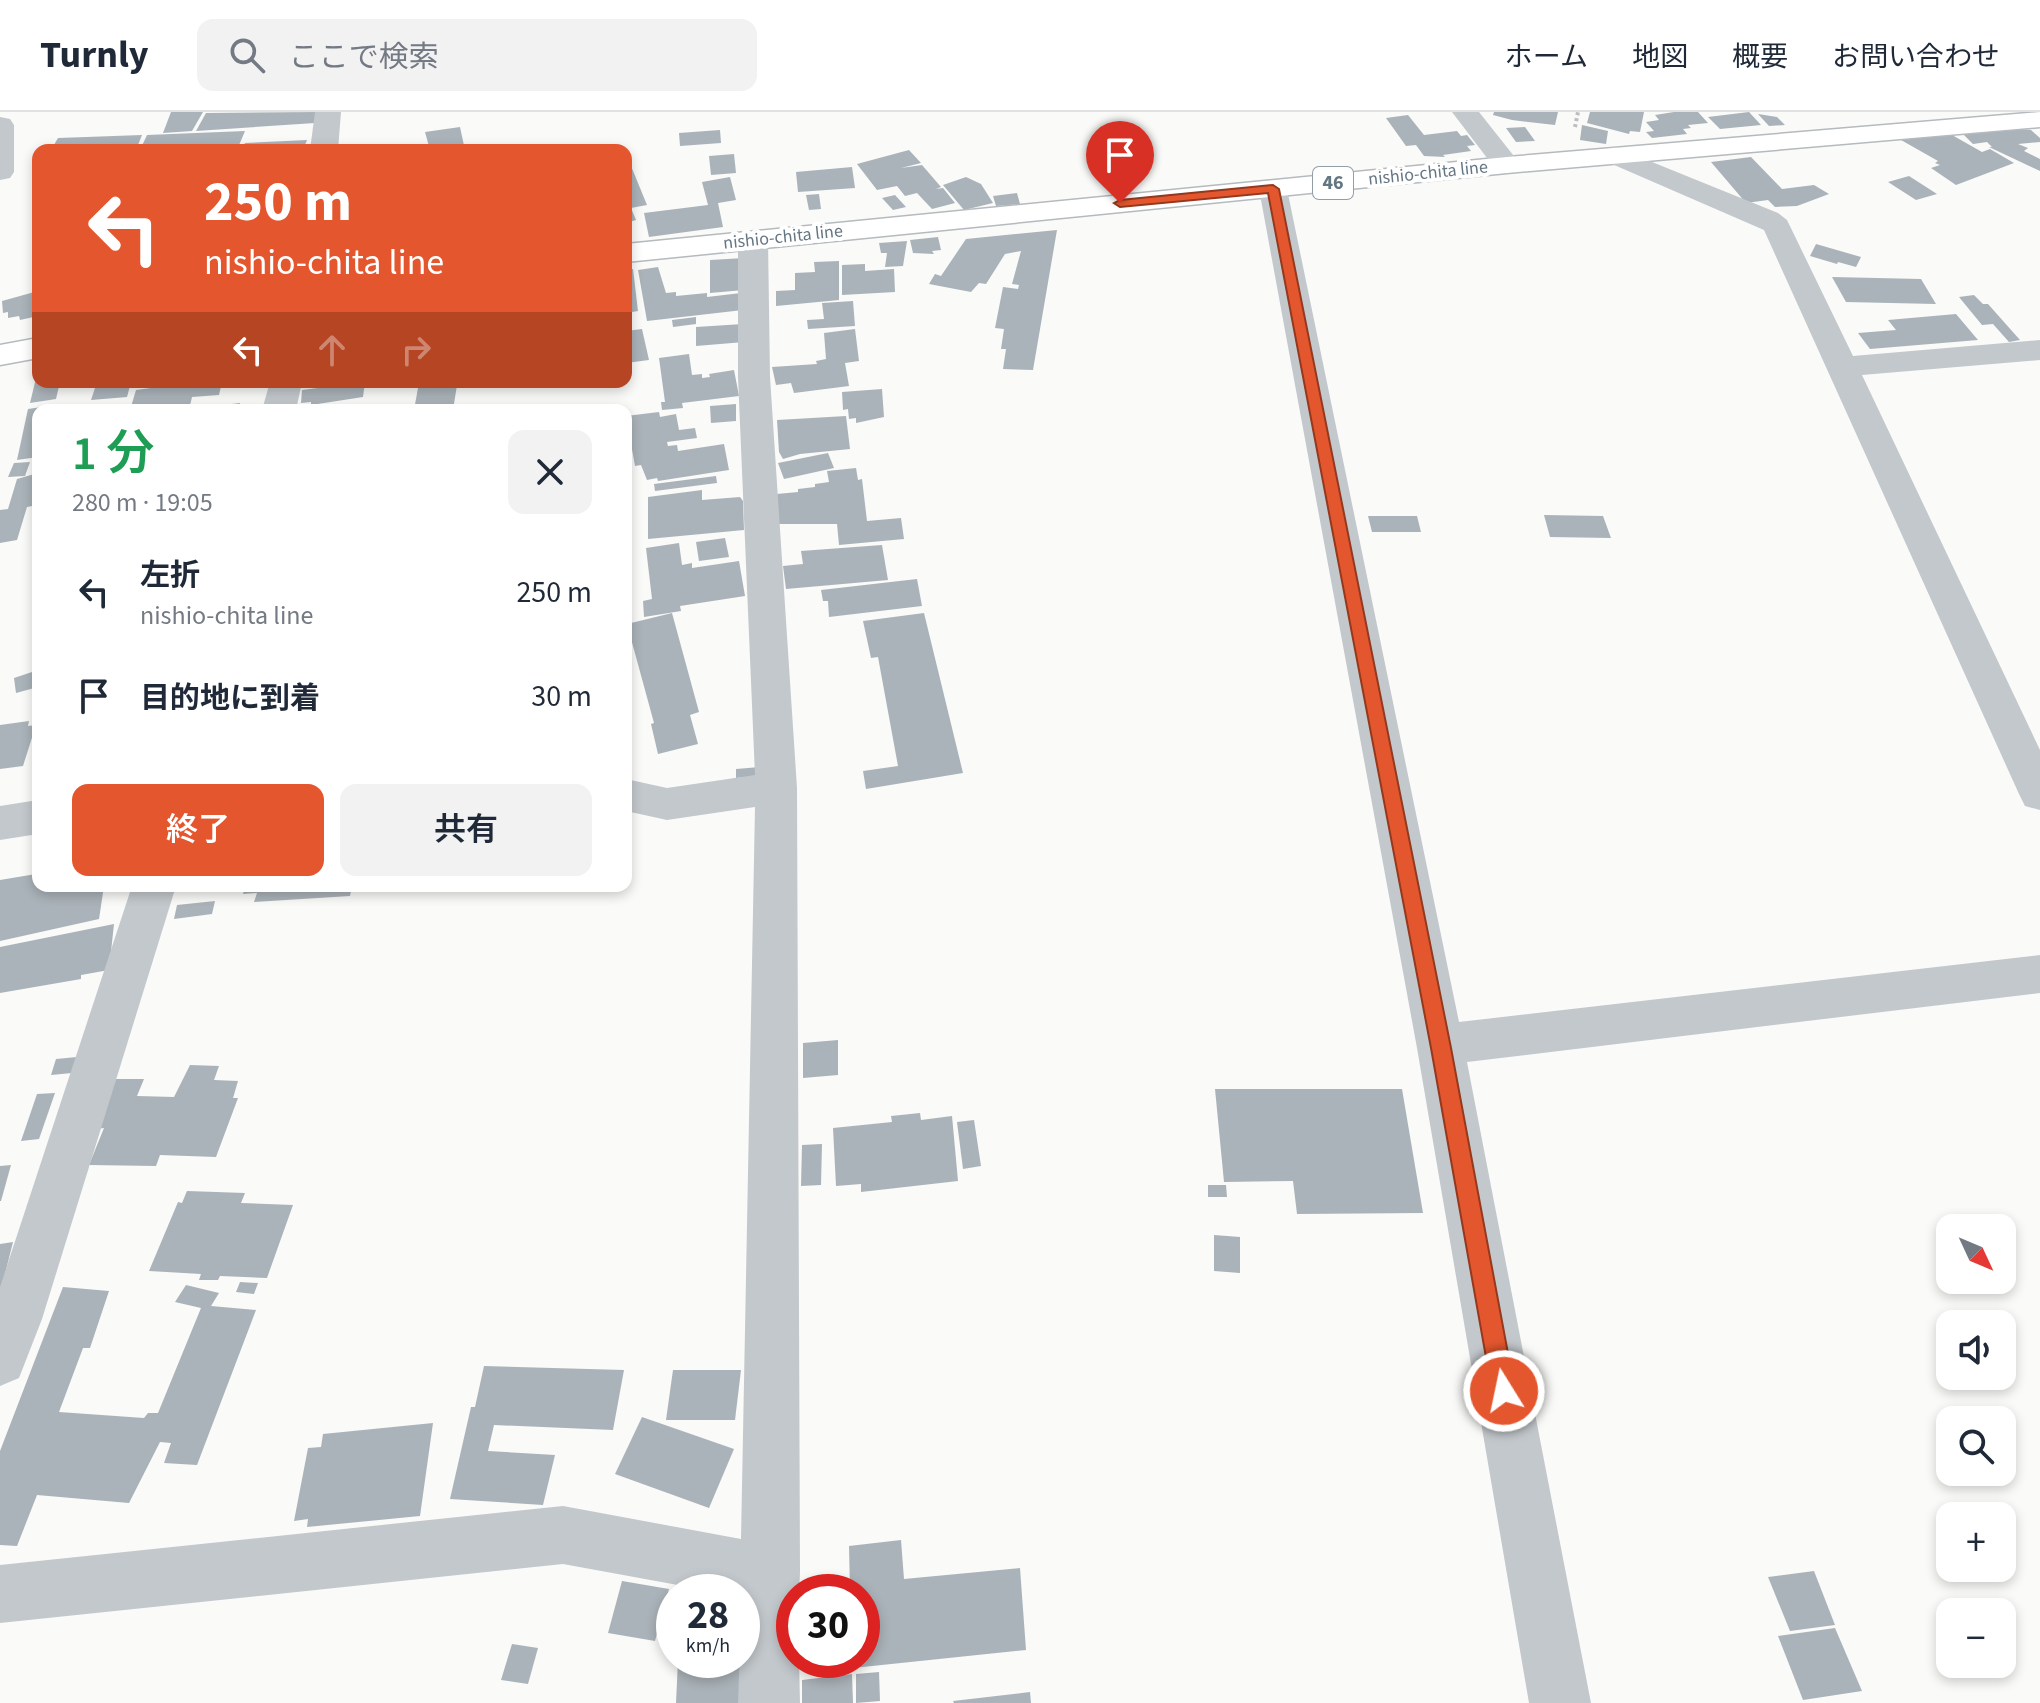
<!DOCTYPE html>
<html lang="ja">
<meta charset="utf-8">
<style>
:root{--surface:#fff;--page:#f2f2f3;--text:#1f2937;--muted:#747a83;--line:#e0e1e3;--accent:#e4572e}
body{margin:0;font-family:"Source Sans 3","Noto Sans JP",sans-serif;background:var(--page);color:var(--text);height:100vh;display:flex;flex-direction:column;font-size:30px;white-space:nowrap}
*{box-sizing:border-box;margin:0}
p{font-size:26px;color:var(--muted)}
.icon{flex:none;width:44px;height:44px;fill:none;stroke:currentColor;stroke-width:2;stroke-linecap:round;stroke-linejoin:round}
.map{position:relative;flex:1;overflow:hidden}
.sheet{position:absolute;left:32px;top:292px;width:600px;height:488px;display:flex;flex-direction:column;background:var(--surface);border-radius:16px;box-shadow:0 4px 12px #0003}
.sheet>*{flex:none}
.guide{position:absolute;left:32px;top:32px;width:600px;height:244px;border-radius:16px;box-shadow:0 4px 12px #0003;background:#e4572e;color:#fff;overflow:hidden}
.needle{width:52px;rotate:134deg}
.tools{position:absolute;left:1936px;top:1102px;display:grid;gap:16px}
.tools a{display:grid;place-items:center;width:80px;height:80px;border-radius:16px;background:var(--surface);box-shadow:0 4px 12px #0003;font-size:40px}
.speed{position:absolute;left:656px;top:1462px;display:flex;gap:16px;font-size:40px;font-weight:700;text-align:center}
.speed>*{display:grid;place-content:center;width:104px;height:104px;border-radius:50%;background:var(--surface);box-shadow:0 4px 12px #0003;line-height:1}
.speed small{font-size:20px;font-weight:400}
.speed .limit{border:12px solid #d22;background:#fff;color:#111}
.pin{position:absolute;display:grid;place-items:center;width:68px;height:68px;color:#fff;margin:-82px -34px;border-radius:50% 50% 50% 0;rotate:-45deg;box-shadow:0 0 8px #0007}
.pin .icon{rotate:45deg}
.me{position:absolute;width:88px;margin:-44px;rotate:350deg;stroke-linejoin:round;filter:drop-shadow(0 0 6px #0008)}
.turn{display:flex;align-items:center;gap:28px;height:168px;padding:0 40px;font-size:36px}
.turn .icon{width:104px;height:104px;stroke-width:2.5}
.turn b{display:block;font-size:56px;line-height:68px}
.lanes{display:flex;align-items:center;height:76px;padding:0 40px;background:#0003;justify-content:center;gap:40px;direction:ltr}
.lanes .off{opacity:.35}
.round{display:grid;place-items:center;flex:none;width:84px;height:84px;border-radius:16px;background:var(--page)}
.summary{display:flex;align-items:center;justify-content:space-between;height:136px;padding:0 40px}
h1{font-size:48px;font-weight:600;line-height:60px;color:#1e9e55}
.action{display:flex;gap:16px;margin-top:auto;padding:16px 40px}
.action a{flex:1;height:92px;border-radius:16px;background:var(--accent);color:#fff;font-size:32px;font-weight:600;line-height:92px;text-align:center}
.action a+a{background:var(--page);color:var(--text)}
ul{padding:0;list-style:none}
li{display:flex;align-items:center;gap:24px;height:104px;padding:0 40px}
li div{flex:1}
li b{display:block;font-size:30px}
li em{font-style:normal}
header{display:flex;align-items:center;gap:48px;box-sizing:border-box;height:112px;padding:0 40px;background:var(--surface);border-bottom:2px solid var(--line)}
header strong{font-size:38px}
nav{display:flex;gap:44px;margin-inline-start:auto;font-size:28px}
.search{width:560px;height:72px;background:var(--page);display:flex;align-items:center;gap:20px;box-sizing:border-box;padding:0 28px;border-radius:16px;color:var(--muted);font-size:30px}
.map>svg:first-child{display:block}
.building{fill:#aab3b9}
.lines{fill:none;stroke-linecap:round;stroke-linejoin:round}
.major-casing{stroke:#b5babe;stroke-width:3}
.path{stroke:#bbbfc2;stroke-width:4;stroke-dasharray:3 3;stroke-linecap:butt}
.minor{fill:#c3c8cc;fill-rule:evenodd}
.major{fill:#fff;fill-rule:evenodd}
.route{fill:#e4572e;stroke:#94391e;stroke-width:2}
.labels{text-anchor:middle;dominant-baseline:central;stroke-width:8;stroke-linejoin:round;paint-order:stroke}
.far-street-label{font-size:18px;fill:#657683;stroke:#fff}
.shield{fill:#fff;stroke:#939fa8;stroke-width:2}
.shield-label{font-size:20px;font-weight:bold;fill:#657683}
</style>
<header>
<strong>Turnly</strong>
<div class="search"><svg class="icon" aria-label="search" viewBox="0 0 24 24"><circle cx="10" cy="10" r="6"/><path d="M15 15l6 6"/></svg>ここで検索</div>
<nav><a>ホーム</a><a>地図</a><a>概要</a><a>お問い合わせ</a></nav>
</header>
<div class="map">
<svg width="2040" height="1591" viewBox="0 0 2040 1591">
<rect width="100%" height="100%" fill="#fafaf8"/>
<g class="building">
<polygon points="171,0 203,0 192,19 163,21"/>
<polygon points="318,0 315,11 196,19 206,1"/>
<polygon points="1494,0 1558,0 1555,13 1512,8 1493,3"/>
<polygon points="1590,0 1644,0 1640,20 1630,19 1629,22 1587,11"/>
<polygon points="1674,0 1698,0 1708,11 1688,13 1691,16 1683,17 1687,22 1652,26 1646,20 1654,19 1646,10 1659,8 1655,3"/>
<polygon points="1749,0 1761,13 1720,17 1708,5"/>
<polygon points="1758,2 1777,5 1785,13 1769,14"/>
<polygon points="1408,3 1424,23 1457,19 1461,24 1467,23 1475,33 1467,34 1471,39 1443,43 1445,45 1424,44 1416,33 1406,34 1386,6"/>
<polygon points="1582,13 1608,19 1606,32 1580,28"/>
<polygon points="460,15 465,38 430,38 425,20"/>
<polygon points="1525,15 1535,29 1516,30 1506,16"/>
<polygon points="2020,17 2031,18 2040,26 2040,30 2018,32 2028,36 2024,39 2040,47 2040,59 1989,35 1992,35 1987,30 1973,32 1963,22"/>
<polygon points="720,18 721,31 680,34 679,21"/>
<polygon points="245,19 237,38 140,38 147,23"/>
<polygon points="142,23 136,38 51,38 58,26"/>
<polygon points="1952,23 1982,40 1990,37 2014,51 1956,73 1931,56 1940,53 1935,51 1938,49 1901,28"/>
<polygon points="307,28 303,38 241,38 245,31"/>
<polygon points="909,38 921,51 901,56 922,53 941,75 936,77 943,76 955,91 932,97 917,81 905,84 897,74 877,78 857,52"/>
<polygon points="734,42 736,61 711,63 709,44"/>
<polygon points="1751,45 1782,77 1814,73 1829,82 1797,94 1775,95 1768,88 1746,91 1711,50"/>
<polygon points="631,54 647,93 631,96 636,108 629,110 626,103 626,55"/>
<polygon points="852,55 855,76 798,80 796,60"/>
<polygon points="1909,64 1937,82 1916,88 1888,70"/>
<polygon points="730,65 736,88 718,91 723,115 649,125 644,101 708,93 702,70"/>
<polygon points="966,65 981,72 993,91 964,98 943,73"/>
<polygon points="1017,81 1020,92 996,94 993,84"/>
<polygon points="819,82 821,97 809,98 806,83"/>
<polygon points="895,83 906,95 893,98 882,86"/>
<polygon points="1057,118 1033,258 1003,257 1006,237 1001,237 1004,217 995,216 1003,175 1018,177 1019,173 1012,172 1021,139 1005,142 986,172 979,171 971,180 929,172 935,162 941,164 966,127"/>
<polygon points="938,125 941,138 932,139 934,142 913,141 910,128"/>
<polygon points="907,129 903,154 885,155 887,141 881,141 879,131"/>
<polygon points="1816,132 1861,145 1856,155 1838,150 1837,152 1810,144"/>
<polygon points="744,146 744,178 710,181 710,148"/>
<polygon points="839,149 839,188 776,194 776,179 795,178 795,161 815,160 814,150"/>
<polygon points="865,152 865,159 894,157 895,180 842,183 842,153"/>
<polygon points="658,155 666,181 676,180 676,184 707,181 707,185 741,181 743,198 647,209 638,158"/>
<polygon points="633,157 638,199 626,201 626,158"/>
<polygon points="1832,165 1921,167 1936,192 1846,190"/>
<polygon points="38,179 38,204 20,208 19,204 8,206 8,200 3,201 2,189"/>
<polygon points="1974,183 1983,192 1988,192 2020,228 2009,230 1993,212 1982,213 1959,185"/>
<polygon points="853,189 855,214 808,217 807,208 824,207 822,191"/>
<polygon points="1956,202 1978,228 1870,237 1858,221 1896,218 1888,208"/>
<polygon points="696,205 696,212 673,215 672,208"/>
<polygon points="743,212 744,230 696,234 696,215"/>
<polygon points="642,217 649,248 626,251 626,219"/>
<polygon points="855,217 859,249 845,251 849,274 794,281 791,271 776,273 772,255 817,252 816,249 826,247 824,221"/>
<polygon points="689,242 692,263 702,262 702,266 710,265 709,262 734,258 739,284 682,291 683,296 662,298 661,290 665,290 659,246"/>
<polygon points="37,262 38,270 60,270 56,287 30,291"/>
<polygon points="97,270 131,270 127,285 91,288"/>
<polygon points="196,270 222,270 219,283 192,285 189,298 130,298 136,278"/>
<polygon points="365,270 363,285 311,293 311,290 301,291 302,278"/>
<polygon points="457,273 453,298 414,298 418,276"/>
<polygon points="882,277 884,305 856,311 856,306 849,307 848,297 843,298 842,280"/>
<polygon points="240,291 239,298 198,298 198,296"/>
<polygon points="736,292 736,309 711,311 710,294"/>
<polygon points="56,293 55,298 38,298 38,345 17,348 28,297"/>
<polygon points="659,300 660,305 676,302 679,318 695,316 697,326 667,330 668,334 677,333 678,339 724,332 729,358 658,369 657,366 647,368 641,353 635,354 626,304"/>
<polygon points="846,304 850,337 800,342 783,347 779,340 777,308"/>
<polygon points="828,341 834,356 784,367 778,351"/>
<polygon points="30,350 25,364 8,365 14,351"/>
<polygon points="856,356 858,368 862,367 867,409 901,406 904,427 839,433 837,412 779,412 777,382 798,380 798,377 815,375 815,372 829,370 827,359"/>
<polygon points="38,361 38,393 27,395 17,428 0,431 0,398 8,397 17,367"/>
<polygon points="716,364 717,371 655,379 654,372"/>
<polygon points="702,378 702,388 740,385 743,389 744,418 648,427 648,385"/>
<polygon points="1544,403 1603,404 1611,426 1550,425"/>
<polygon points="1368,404 1417,404 1421,420 1372,420"/>
<polygon points="725,426 729,445 699,449 696,430"/>
<polygon points="679,431 682,453 692,451 692,456 739,449 745,484 680,494 681,499 644,505 643,489 652,487 646,436"/>
<polygon points="882,433 888,468 786,477 783,454 803,452 801,439"/>
<polygon points="917,467 922,494 829,505 828,489 823,489 821,478"/>
<polygon points="672,501 699,600 690,603 698,632 658,642 651,612 654,611 627,512"/>
<polygon points="924,501 963,661 866,677 863,659 898,654 878,545 871,546 863,509"/>
<polygon points="38,558 38,575 16,581 14,566"/>
<polygon points="29,609 28,614 36,613 23,654 0,657 0,613"/>
<polygon points="760,655 760,664 736,666 736,657"/>
<polygon points="36,762 38,774 104,774 99,807 0,829 0,768"/>
<polygon points="245,774 352,774 350,784 254,790 257,781 243,782"/>
<polygon points="215,789 212,802 174,807 177,793"/>
<polygon points="114,812 109,858 81,863 81,867 0,881 0,835"/>
<polygon points="838,928 838,963 803,966 803,931"/>
<polygon points="77,945 72,961 51,963 56,947"/>
<polygon points="190,953 219,954 214,968 238,969 233,986 238,986 216,1045 160,1043 156,1054 89,1053 104,1016 96,1017 116,967 144,967 137,984 174,985"/>
<polygon points="1215,977 1402,977 1423,1101 1297,1102 1293,1069 1224,1070"/>
<polygon points="55,981 39,1027 21,1029 37,982"/>
<polygon points="920,1001 921,1008 952,1004 958,1069 861,1080 861,1072 836,1074 833,1016 892,1010 891,1004"/>
<polygon points="974,1008 981,1054 963,1057 957,1010"/>
<polygon points="822,1032 821,1073 801,1074 802,1033"/>
<polygon points="11,1053 1,1089 0,1089 0,1054"/>
<polygon points="1208,1073 1226,1073 1227,1085 1208,1085"/>
<polygon points="187,1079 245,1081 241,1091 293,1093 267,1166 220,1164 218,1168 199,1168 201,1162 149,1159 178,1090 182,1091"/>
<polygon points="1214,1123 1240,1125 1240,1161 1214,1159"/>
<polygon points="13,1130 1,1178 0,1177 0,1132"/>
<polygon points="240,1170 258,1171 254,1182 236,1180"/>
<polygon points="186,1173 219,1181 211,1194 256,1198 197,1353 164,1351 171,1331 160,1330 129,1391 37,1383 17,1434 0,1433 0,1339 63,1175 109,1179 90,1236 83,1236 59,1300 144,1306 148,1301 158,1301 201,1196 175,1190"/>
<polygon points="484,1254 624,1258 613,1318 494,1313 488,1339 555,1343 543,1393 450,1387 471,1295 475,1295"/>
<polygon points="673,1258 741,1258 735,1308 666,1308"/>
<polygon points="642,1305 734,1337 709,1396 615,1362"/>
<polygon points="433,1311 420,1404 307,1415 308,1407 294,1409 308,1336 321,1335 323,1322"/>
<polygon points="901,1428 904,1467 1020,1456 1026,1538 853,1556 853,1548 862,1548 862,1480 850,1480 849,1434"/>
<polygon points="1814,1459 1835,1513 1790,1519 1768,1465"/>
<polygon points="622,1469 669,1477 655,1529 608,1521"/>
<polygon points="1835,1516 1862,1579 1803,1588 1778,1524"/>
<polygon points="512,1532 538,1536 528,1572 501,1568"/>
<polygon points="678,1548 742,1548 745,1591 676,1591"/>
<polygon points="879,1560 880,1589 856,1591 856,1562"/>
<polygon points="852,1562 853,1591 802,1591 802,1568"/>
<polygon points="1030,1580 1031,1591 954,1591 953,1589"/>
</g>
<g class="lines">
<g class="major-casing">
<g id="major">
<polygon points="2040,0 2040,15 1507,61 626,150 626,132 1507,45"/>
<polygon points="38,226 38,246 0,253 0,233"/>
</g>
</g>
<polyline class="path" points="1575,15 1578,0"/>
<g class="minor">
<polygon points="315,0 341,0 338,38 310,38"/>
<polygon points="1452,0 1479,0 1521,53 1517,59 1507,61 1497,59"/>
<polygon points="0,5 10,7 14,13 14,60 10,66 0,68"/>
<polygon points="1615,35 1778,101 1787,108 1853,244 2040,228 2040,248 1862,263 2040,638 2040,698 2025,694 2019,682 1764,118 1605,49 1601,43 1605,37"/>
<polygon points="1273,68 1283,71 1287,77 1459,910 2040,843 2040,881 1467,950 1591,1591 1529,1591 1417,936 1259,77 1263,71"/>
<polygon points="753,118 763,121 768,127 770,265 797,676 800,1461 799,1480 794,1480 794,1548 799,1548 800,1591 738,1591 742,1480 716,1480 563,1452 0,1511 0,1453 563,1394 741,1427 755,695 667,708 626,699 626,667 667,676 755,663 738,265 738,127 743,121"/>
<polygon points="270,270 302,270 296,298 262,298"/>
<polygon points="38,688 38,722 0,728 0,694"/>
<polygon points="132,774 176,774 42,1207 19,1266 0,1274 0,1175"/>
</g>
<use href="#major" class="major"/>
</g>
<polygon class="route" points="1273,73 1279,77 1451,936 1515,1279 1512,1287 1504,1290 1496,1287 1492,1279 1431,936 1268,81 1120,95 1114,91 1120,88"/>
<g class="labels">
<g class="far-street-label">
<text transform="translate(1428 61) rotate(-6)">nishio-chita line</text>
<text transform="translate(783 125) rotate(-6)">nishio-chita line</text>
</g>
<rect class="shield" x="1313" y="55" width="40" height="32" rx="6"/>
<g class="shield-label">
<text x="1333" y="71">46</text>
</g>
</g>
</svg>
<div class="tools">
<a><svg class="needle" viewBox="-14 -14 28 28"><path d="M0-13l5 13h-10z" fill="#e53935"/><path d="M0 13l5-13h-10z" fill="#747a83"/></svg></a>
<a><svg class="icon" aria-label="sound" viewBox="0 0 24 24"><path d="M4 9h4l5-4v14l-5-4H4zM17 9q2 3 0 6"/></svg></a>
<a><svg class="icon" aria-label="search" viewBox="0 0 24 24"><circle cx="10" cy="10" r="6"/><path d="M15 15l6 6"/></svg></a>
<a>+</a>
<a>−</a>
</div>
<div class="speed"><div>28<small>km/h</small></div><div class="limit">30</div></div>
<div class="pin" style="left:1120px;top:91px;background:#d93025"><svg class="icon" aria-label="arrive" viewBox="0 0 24 24"><path d="M6 21V4h12l-3 4 3 4H6"/></svg></div>
<svg class="me" style="left:1504px;top:1279px" viewBox="-20 -20 40 40"><circle r="17" fill="#e4572e" stroke="#fff" stroke-width="3"/><path d="M0-11L8 9 0 5-8 9z" fill="#fff"/></svg>
<div class="guide">
<div class="turn"><svg class="icon" aria-label="left" viewBox="0 0 24 24"><path d="M17 20v-9H6M10 6l-5 5 5 5"/></svg><div><b>250 m</b>nishio-chita line</div></div>
<div class="lanes"><svg class="icon" aria-label="left" viewBox="0 0 24 24"><path d="M17 20v-9H6M10 6l-5 5 5 5"/></svg><svg class="icon off" aria-label="ahead" viewBox="0 0 24 24"><path d="M12 20V5M6 11l6-6 6 6"/></svg><svg class="icon off" aria-label="right" viewBox="0 0 24 24"><path d="M7 20v-9h11M14 6l5 5-5 5"/></svg></div>
</div>
<section class="sheet">
<div class="summary"><div><h1>1 分</h1><p>280 m · 19:05</p></div><a class="round"><svg class="icon" aria-label="close" viewBox="0 0 24 24"><path d="M6 6l12 12M18 6L6 18"/></svg></a></div>
<ul>
<li><svg class="icon" aria-label="left" viewBox="0 0 24 24"><path d="M17 20v-9H6M10 6l-5 5 5 5"/></svg><div><b>左折</b><p>nishio-chita line</p></div><em>250 m</em></li>
<li><svg class="icon" aria-label="arrive" viewBox="0 0 24 24"><path d="M6 21V4h12l-3 4 3 4H6"/></svg><div><b>目的地に到着</b></div><em>30 m</em></li>
</ul>
<div class="action"><a>終了</a><a>共有</a></div>
</section>
</div>
